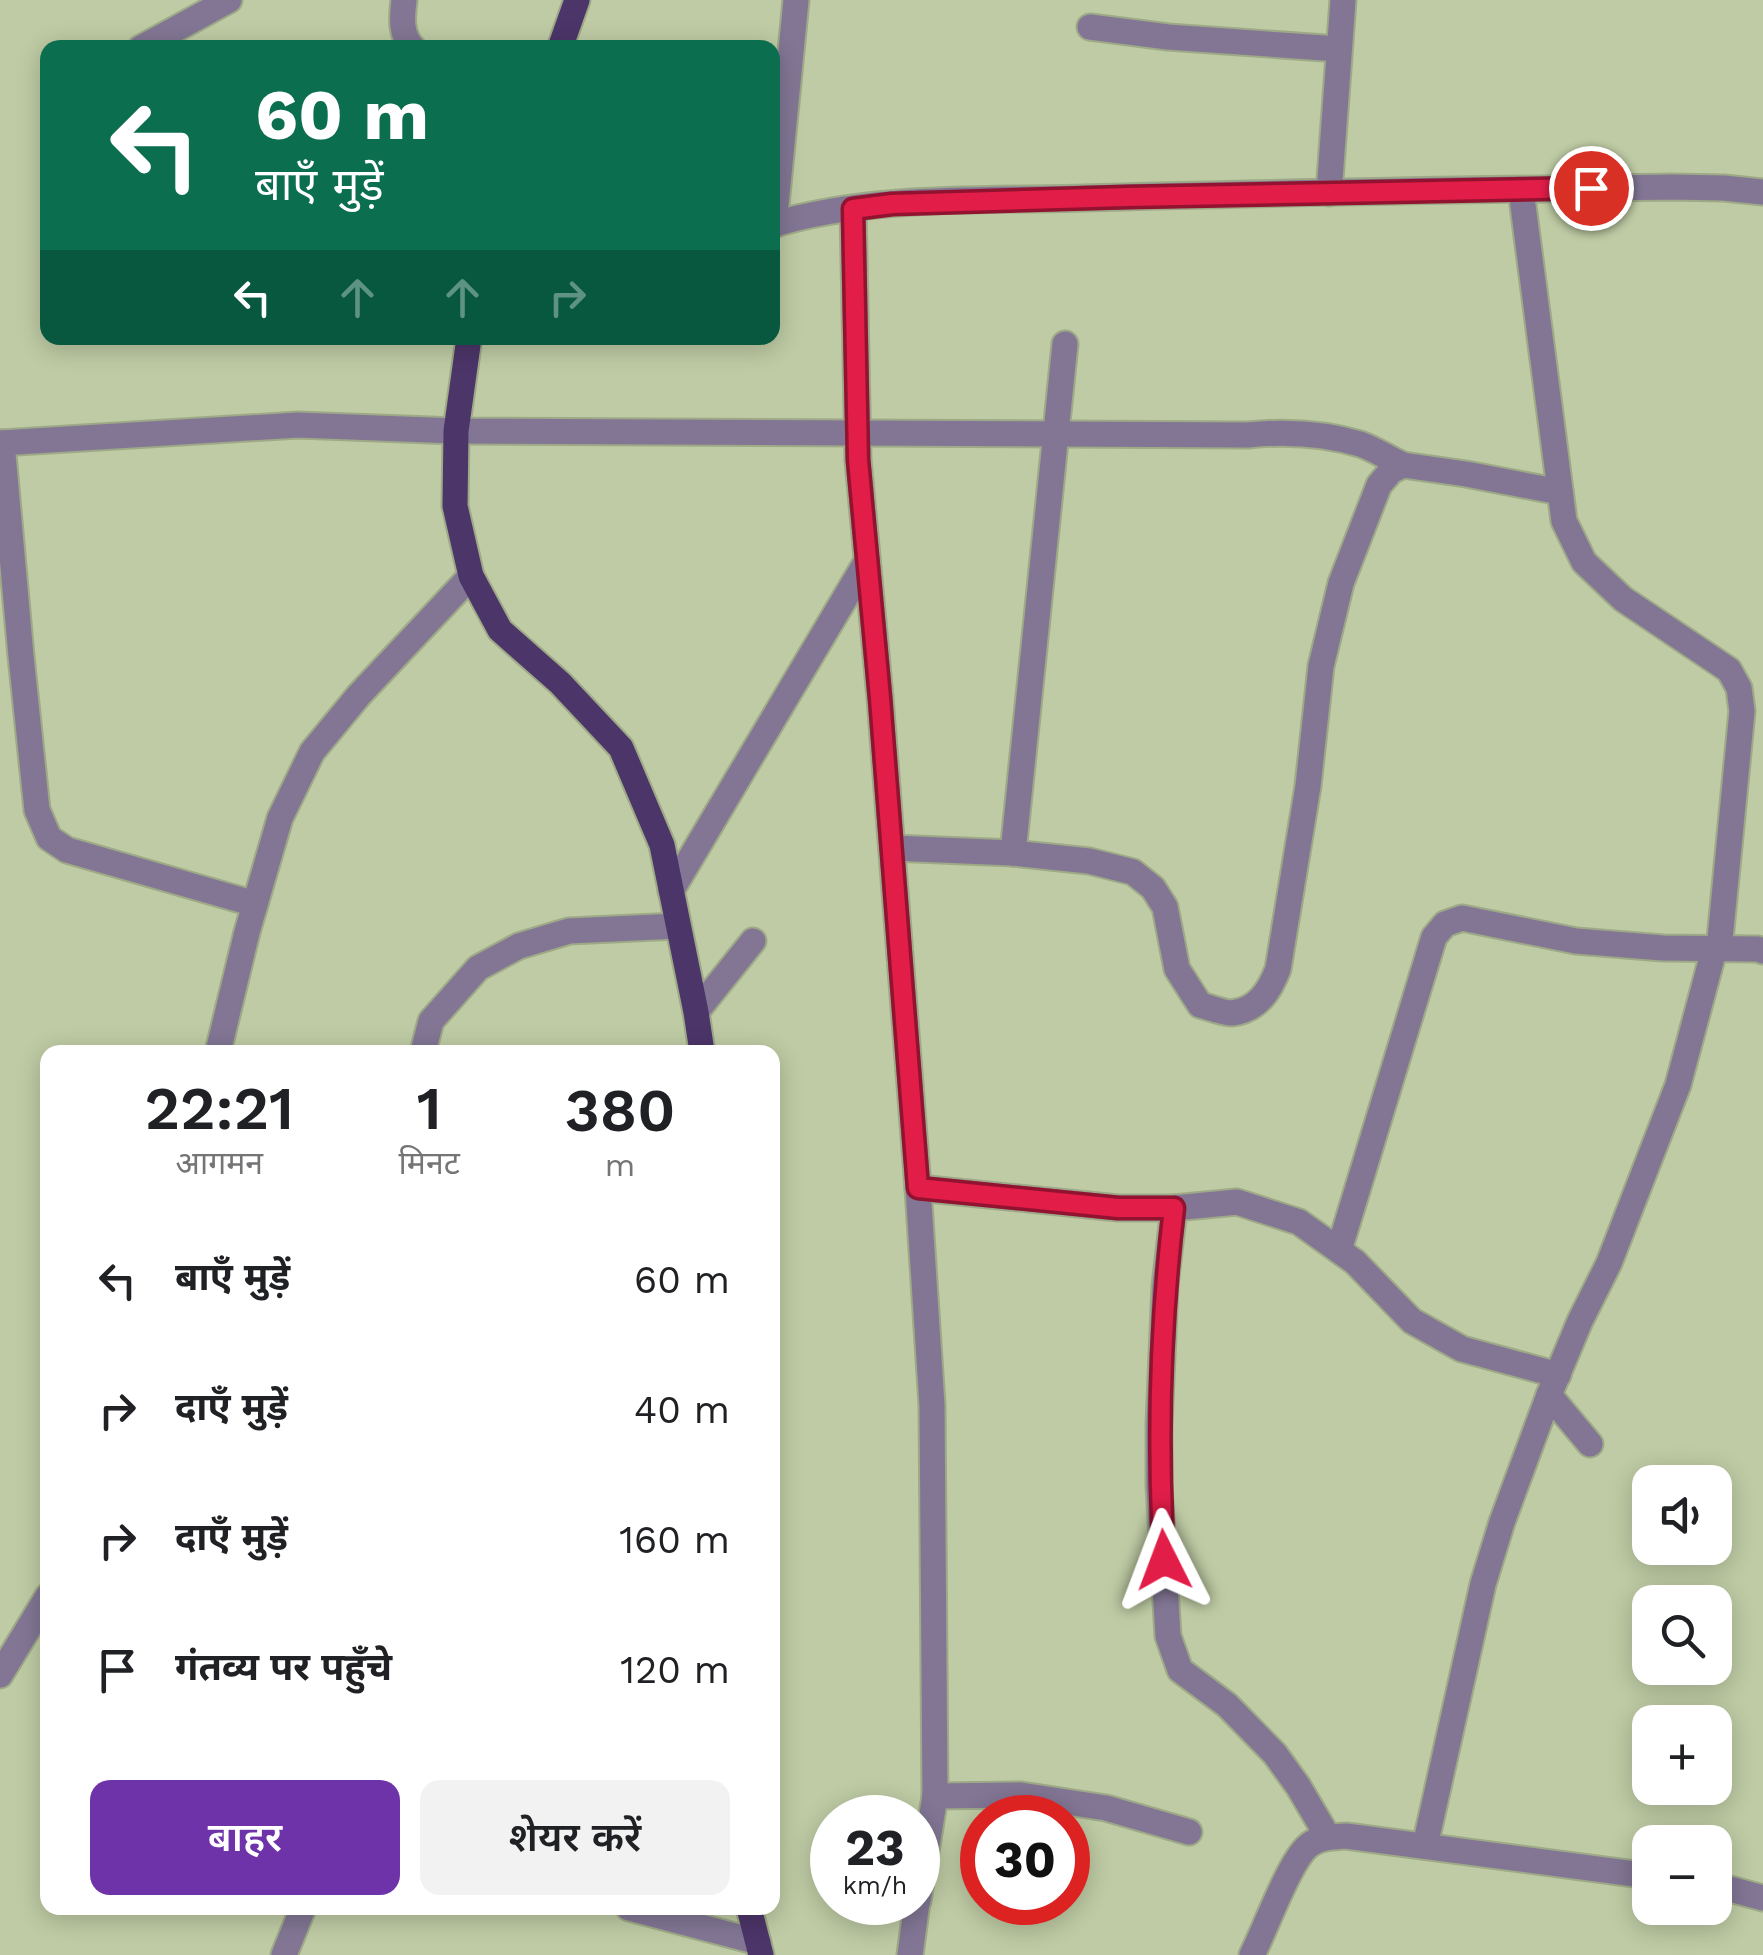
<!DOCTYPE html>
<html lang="hi">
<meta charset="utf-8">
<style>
:root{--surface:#fff;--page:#f2f2f2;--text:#202124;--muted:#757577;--accent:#6e33a9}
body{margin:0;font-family:"Work Sans","Noto Sans Devanagari",sans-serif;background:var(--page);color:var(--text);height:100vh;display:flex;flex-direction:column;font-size:38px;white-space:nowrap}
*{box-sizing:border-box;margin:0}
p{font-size:32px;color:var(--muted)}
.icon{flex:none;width:55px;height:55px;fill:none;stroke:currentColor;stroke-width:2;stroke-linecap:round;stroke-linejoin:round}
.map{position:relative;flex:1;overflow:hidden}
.side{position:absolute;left:40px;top:1045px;width:740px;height:870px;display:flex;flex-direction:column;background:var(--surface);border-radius:20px;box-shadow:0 5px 25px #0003}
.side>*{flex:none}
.hud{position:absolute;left:40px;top:40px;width:740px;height:305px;border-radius:20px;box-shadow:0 5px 25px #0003;background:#0b6e4f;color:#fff;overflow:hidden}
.fabs{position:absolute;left:1632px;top:1465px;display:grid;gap:20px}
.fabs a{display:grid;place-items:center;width:100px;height:100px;border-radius:20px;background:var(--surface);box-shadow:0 5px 25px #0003;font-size:50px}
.speed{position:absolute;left:810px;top:1795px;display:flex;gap:20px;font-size:50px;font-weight:700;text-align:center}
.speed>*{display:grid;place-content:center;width:130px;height:130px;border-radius:50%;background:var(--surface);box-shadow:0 5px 25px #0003;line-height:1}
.speed small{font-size:25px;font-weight:400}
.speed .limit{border:15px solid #d22;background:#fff;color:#111}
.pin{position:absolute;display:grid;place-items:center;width:85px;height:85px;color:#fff;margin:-42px;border:5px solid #fff;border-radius:50%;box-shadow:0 2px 10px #0007}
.me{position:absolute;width:110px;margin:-55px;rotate:357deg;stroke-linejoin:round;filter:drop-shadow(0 0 8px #0008)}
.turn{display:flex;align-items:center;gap:35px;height:210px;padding:0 50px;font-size:45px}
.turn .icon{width:130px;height:130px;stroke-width:2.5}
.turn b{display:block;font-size:70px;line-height:85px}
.lanes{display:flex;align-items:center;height:95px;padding:0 50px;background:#0003;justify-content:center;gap:50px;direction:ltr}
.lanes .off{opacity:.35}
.eta{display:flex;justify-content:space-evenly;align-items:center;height:170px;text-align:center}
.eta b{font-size:60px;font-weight:600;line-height:70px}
.primary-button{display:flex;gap:20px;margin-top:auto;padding:20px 50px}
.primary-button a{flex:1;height:115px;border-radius:20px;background:var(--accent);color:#fff;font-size:40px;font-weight:600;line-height:115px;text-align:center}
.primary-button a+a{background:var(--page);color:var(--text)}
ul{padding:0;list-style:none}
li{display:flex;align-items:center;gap:30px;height:130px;padding:0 50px}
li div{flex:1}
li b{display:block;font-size:38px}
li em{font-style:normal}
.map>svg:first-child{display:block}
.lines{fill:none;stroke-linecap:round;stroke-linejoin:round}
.minor-casing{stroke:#9ea987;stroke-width:29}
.major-casing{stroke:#9ea987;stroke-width:29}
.minor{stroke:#827694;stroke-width:25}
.major{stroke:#4c3569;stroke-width:25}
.route-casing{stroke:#92132f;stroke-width:25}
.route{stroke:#e11d48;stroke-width:18}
</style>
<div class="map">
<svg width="1763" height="1955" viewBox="0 0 1763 1955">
<rect width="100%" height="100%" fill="#becba4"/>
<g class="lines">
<g class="minor-casing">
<g id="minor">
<path d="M404 0C402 17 400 35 413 48"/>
<polyline points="1090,27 1168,37 1339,49"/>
<polyline points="141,48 229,0"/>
<polyline points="1521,190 1564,521 1584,562 1623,599 1729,670 1739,688 1742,711 1719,950"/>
<polyline points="1329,193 1343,0"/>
<polyline points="853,209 858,460 880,698 918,1188 932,1405 935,1796 918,1901"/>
<path d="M772 225C870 195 981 201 1083 198 1278 192 1474 190 1670 187L1724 188 1763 192"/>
<polyline points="774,225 796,0"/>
<path d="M0 443 298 425 456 431 1248 435C1286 431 1323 433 1360 444 1375 449 1389 459 1403 465"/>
<polyline points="2,443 21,656 37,810 49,838 67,850 255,904"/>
<path d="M892 848 1013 853 1089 861 1133 872 1153 888 1165 907 1177 969 1200 1005C1209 1007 1222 1013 1232 1013 1258 1010 1270 990 1278 969L1308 786 1321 666 1341 583 1379 485 1391 471 1403 465 1466 474 1560 492"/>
<polyline points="1013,853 1065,344"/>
<polyline points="671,891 867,561"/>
<polyline points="696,1012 753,941"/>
<polyline points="218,1052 247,932 280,818 312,752 359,695 471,576"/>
<polyline points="423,1052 431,1021 478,968 519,946 569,931 678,926"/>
<polyline points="918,1188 1118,1208 1174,1208 1237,1202 1299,1222 1355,1262 1412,1321 1462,1349 1558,1375"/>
<polyline points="1174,1208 1165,1286 1159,1424 1159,1486 1168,1636 1180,1670 1227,1705 1275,1754 1298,1786 1328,1837"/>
<polyline points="1339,1250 1434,937 1445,924 1462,918 1576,941 1663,948 1758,949 1763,951"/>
<polyline points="1549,1395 1590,1444"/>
<polyline points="0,1675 48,1596"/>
<polyline points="935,1796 1021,1795 1106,1808 1189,1832"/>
<polyline points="1425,1846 1483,1584 1502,1522 1549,1395 1580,1321 1609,1263 1678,1085 1714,950"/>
<polyline points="1715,1885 1763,1898"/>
<polyline points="629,1908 758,1942"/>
<polyline points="284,1955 303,1908"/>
<polyline points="910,1955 917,1902"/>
<path d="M1252 1955C1265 1930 1289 1862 1308 1846 1318 1837 1333 1837 1346 1836L1650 1876"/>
</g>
</g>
<g class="major-casing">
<g id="major">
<polyline points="560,48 577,0"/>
<polyline points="469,338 456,431 455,506 471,576 500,630 560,683 621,748 662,845 696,1012 702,1052"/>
<polyline points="749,1908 761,1955"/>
</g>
</g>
<use href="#minor" class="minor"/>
<use href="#major" class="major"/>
</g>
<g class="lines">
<g class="route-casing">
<path id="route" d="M1164 1560C1157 1442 1160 1325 1174 1208H1118L918 1188 880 698 858 460 853 209 892 204 1127 197 1591 188"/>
</g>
<use href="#route" class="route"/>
</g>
</svg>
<div class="fabs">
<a><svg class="icon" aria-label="sound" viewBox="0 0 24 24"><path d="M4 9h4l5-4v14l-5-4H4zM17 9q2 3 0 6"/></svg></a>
<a><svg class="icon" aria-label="search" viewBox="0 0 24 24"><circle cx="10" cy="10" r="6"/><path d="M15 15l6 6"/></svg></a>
<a>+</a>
<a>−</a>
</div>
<div class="speed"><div>23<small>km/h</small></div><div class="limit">30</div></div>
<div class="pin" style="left:1591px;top:188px;background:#d93025"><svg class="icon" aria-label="arrive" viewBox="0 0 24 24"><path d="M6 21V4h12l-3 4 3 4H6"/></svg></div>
<svg class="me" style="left:1164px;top:1560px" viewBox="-20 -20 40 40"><path d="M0-17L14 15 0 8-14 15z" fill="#e11d48" stroke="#fff" stroke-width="4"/></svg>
<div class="hud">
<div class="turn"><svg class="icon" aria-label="left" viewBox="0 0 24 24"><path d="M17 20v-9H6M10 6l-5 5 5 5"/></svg><div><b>60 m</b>बाएँ मुड़ें</div></div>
<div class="lanes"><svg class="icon" aria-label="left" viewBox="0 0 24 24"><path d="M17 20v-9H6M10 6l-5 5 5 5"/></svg><svg class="icon off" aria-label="ahead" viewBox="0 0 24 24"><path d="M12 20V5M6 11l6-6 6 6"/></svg><svg class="icon off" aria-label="ahead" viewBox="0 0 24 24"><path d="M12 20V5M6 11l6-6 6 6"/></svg><svg class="icon off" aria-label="right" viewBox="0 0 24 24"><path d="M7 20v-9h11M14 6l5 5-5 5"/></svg></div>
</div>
<section class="side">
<div class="eta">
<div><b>22:21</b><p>आगमन</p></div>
<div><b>1</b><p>मिनट</p></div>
<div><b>380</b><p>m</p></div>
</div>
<ul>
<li><svg class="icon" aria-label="left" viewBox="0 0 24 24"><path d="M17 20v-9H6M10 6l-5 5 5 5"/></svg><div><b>बाएँ मुड़ें</b></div><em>60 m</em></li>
<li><svg class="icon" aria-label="right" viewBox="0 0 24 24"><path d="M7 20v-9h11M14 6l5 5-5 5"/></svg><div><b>दाएँ मुड़ें</b></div><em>40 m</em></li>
<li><svg class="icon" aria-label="right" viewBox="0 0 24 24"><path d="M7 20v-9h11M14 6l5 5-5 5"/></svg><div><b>दाएँ मुड़ें</b></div><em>160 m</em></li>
<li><svg class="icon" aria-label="arrive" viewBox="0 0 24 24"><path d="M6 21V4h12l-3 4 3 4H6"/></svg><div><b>गंतव्य पर पहुँचे</b></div><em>120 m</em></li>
</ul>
<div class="primary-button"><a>बाहर</a><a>शेयर करें</a></div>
</section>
</div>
